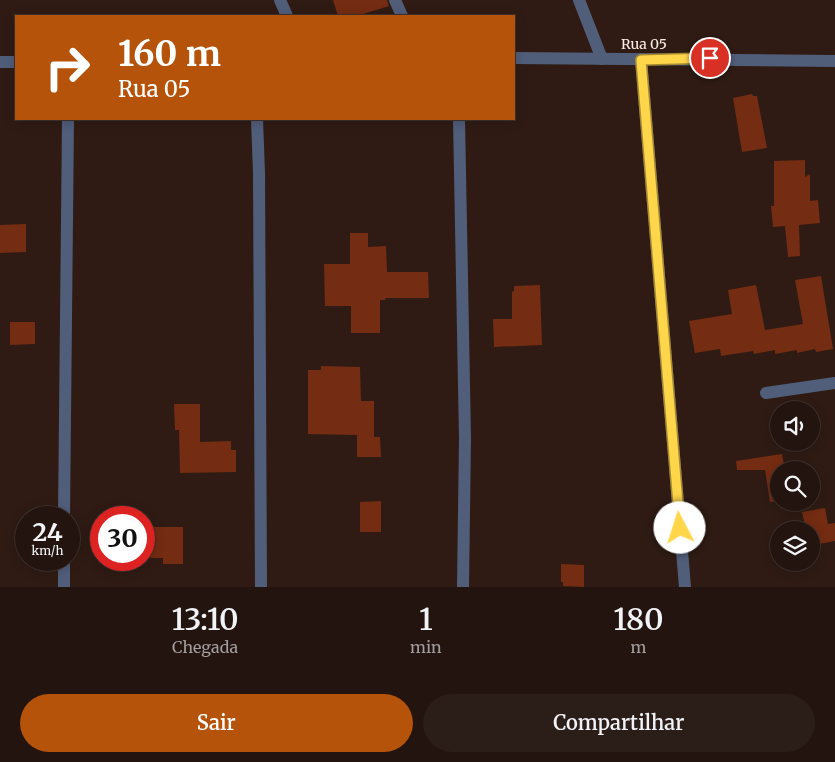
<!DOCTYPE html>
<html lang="pt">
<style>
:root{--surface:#23140f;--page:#2b1d18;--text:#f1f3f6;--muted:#a39e9e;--line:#40332f;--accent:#b45309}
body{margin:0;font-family:Merriweather,serif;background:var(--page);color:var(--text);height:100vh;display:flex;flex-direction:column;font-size:19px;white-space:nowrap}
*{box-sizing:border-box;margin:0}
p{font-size:16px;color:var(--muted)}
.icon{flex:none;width:28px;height:28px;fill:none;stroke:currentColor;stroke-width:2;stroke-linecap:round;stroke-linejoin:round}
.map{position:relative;height:587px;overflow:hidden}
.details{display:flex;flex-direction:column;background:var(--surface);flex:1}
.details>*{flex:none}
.guide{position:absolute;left:15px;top:15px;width:500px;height:105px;border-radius:0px;box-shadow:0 2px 12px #0003,0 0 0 1px var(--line);background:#b45309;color:#fff;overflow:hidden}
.buttons{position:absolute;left:770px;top:401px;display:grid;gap:10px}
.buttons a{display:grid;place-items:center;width:50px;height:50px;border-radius:50%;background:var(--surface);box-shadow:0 2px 12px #0003,0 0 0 1px var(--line);font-size:25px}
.speed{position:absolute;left:15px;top:506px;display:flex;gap:10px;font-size:25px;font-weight:700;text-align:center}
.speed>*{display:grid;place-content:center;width:65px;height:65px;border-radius:50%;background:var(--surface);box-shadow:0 2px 12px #0003,0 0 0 1px var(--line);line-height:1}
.speed small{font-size:12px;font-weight:400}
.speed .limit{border:8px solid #d22;background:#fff;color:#111}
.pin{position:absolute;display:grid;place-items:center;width:42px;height:42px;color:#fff;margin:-21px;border:2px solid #fff;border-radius:50%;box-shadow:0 1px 5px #0007}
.me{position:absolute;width:55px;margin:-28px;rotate:355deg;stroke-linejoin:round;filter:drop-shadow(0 0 4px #0008)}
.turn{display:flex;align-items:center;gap:18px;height:105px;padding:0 20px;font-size:22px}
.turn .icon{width:65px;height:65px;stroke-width:2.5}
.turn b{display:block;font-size:35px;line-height:42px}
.eta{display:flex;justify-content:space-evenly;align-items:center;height:85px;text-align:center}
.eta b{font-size:30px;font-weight:600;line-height:35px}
.cta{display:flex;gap:10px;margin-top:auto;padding:10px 20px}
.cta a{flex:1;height:58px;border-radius:30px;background:var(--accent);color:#fff;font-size:20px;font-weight:600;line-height:58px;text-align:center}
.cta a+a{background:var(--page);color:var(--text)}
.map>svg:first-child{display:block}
.building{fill:#742c12}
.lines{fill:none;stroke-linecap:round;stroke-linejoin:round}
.minor{stroke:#515e7a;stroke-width:12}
.tertiary{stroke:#515e7a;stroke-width:12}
.route-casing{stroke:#a68a30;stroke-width:12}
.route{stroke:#ffd54a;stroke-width:9}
.labels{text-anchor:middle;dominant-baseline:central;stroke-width:5;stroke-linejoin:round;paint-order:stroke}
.street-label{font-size:14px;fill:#fcede8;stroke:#2f1b14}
</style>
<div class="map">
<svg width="835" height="587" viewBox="0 0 835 587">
<rect width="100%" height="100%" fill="#2f1b14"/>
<g class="building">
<polygon points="333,0 387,0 389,6 363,14 363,16 338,16"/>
<polygon points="752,94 753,96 757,96 767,148 742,152 733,98"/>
<polygon points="805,160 805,177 810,174 810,201 818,200 820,223 799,225 800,256 788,257 785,226 773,227 771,206 774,206 774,161"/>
<polygon points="26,224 26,252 0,253 0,225"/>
<polygon points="350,233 368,233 368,247 386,246 387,272 428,272 429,298 386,298 385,300 380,300 380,333 351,333 351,306 325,306 324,264 350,264"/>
<polygon points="821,276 833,349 816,352 815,349 797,353 797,350 775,354 775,350 754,354 753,351 721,356 720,349 695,353 689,321 732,314 728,290 756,285 765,330 803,324 795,280"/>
<polygon points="540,285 542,345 494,347 493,319 512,319 512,292 514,291 514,286"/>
<polygon points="10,322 35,322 35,344 10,345"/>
<polygon points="321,366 360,367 361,401 374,401 374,437 380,437 381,457 357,457 357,435 308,434 308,370 321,370"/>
<polygon points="174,404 200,404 200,442 231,441 231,450 236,450 236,472 180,473 179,430 175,430"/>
<polygon points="782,454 785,470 779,470 779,501 770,502 765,470 737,470 736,461"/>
<polygon points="381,501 381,532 360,532 360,502"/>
<polygon points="825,508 828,524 835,523 835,541 819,544 819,541 811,542 811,530 806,530 802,512"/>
<polygon points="144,527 183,527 183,564 163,564 163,558 144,558"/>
<polygon points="561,564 584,565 584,587 563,586 563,582 561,582"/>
</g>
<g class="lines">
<g class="minor">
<polyline points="280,0 287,16"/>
<polyline points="395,0 402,16"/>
<polyline points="579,0 602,59"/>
<polyline points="641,59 685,587"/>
<polyline points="257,119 259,173 261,587"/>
<polyline points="459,119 465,438 463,587"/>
<polyline points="766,393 835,383"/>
<polyline points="64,518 68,119"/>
<polyline points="64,587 64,560"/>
</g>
<g class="tertiary">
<polyline points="514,58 835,61"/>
<polyline points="0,62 16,62"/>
</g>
</g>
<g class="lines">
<g class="route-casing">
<polyline id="route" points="680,528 641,60 710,58"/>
</g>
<use href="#route" class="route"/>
</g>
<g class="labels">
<g class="street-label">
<text x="644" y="44">Rua 05</text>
</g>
</g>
</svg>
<div class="buttons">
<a><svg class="icon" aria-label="sound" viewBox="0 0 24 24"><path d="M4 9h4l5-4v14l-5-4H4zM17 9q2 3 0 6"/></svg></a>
<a><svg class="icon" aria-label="search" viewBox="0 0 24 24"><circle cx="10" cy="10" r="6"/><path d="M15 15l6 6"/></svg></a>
<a><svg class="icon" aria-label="layers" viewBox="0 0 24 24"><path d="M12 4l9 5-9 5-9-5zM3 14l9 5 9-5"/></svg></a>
</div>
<div class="speed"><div>24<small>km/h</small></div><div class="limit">30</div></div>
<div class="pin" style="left:710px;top:58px;background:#d93025"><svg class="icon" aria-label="arrive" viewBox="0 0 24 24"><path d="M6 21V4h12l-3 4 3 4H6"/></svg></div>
<svg class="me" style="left:680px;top:528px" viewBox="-20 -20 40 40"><circle r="19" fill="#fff"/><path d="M0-13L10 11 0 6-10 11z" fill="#ffd54a"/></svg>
<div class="guide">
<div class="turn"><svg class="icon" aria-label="right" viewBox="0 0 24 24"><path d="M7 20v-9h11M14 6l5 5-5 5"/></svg><div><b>160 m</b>Rua 05</div></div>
</div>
</div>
<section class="details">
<div class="eta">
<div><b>13:10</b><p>Chegada</p></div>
<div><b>1</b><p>min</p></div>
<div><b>180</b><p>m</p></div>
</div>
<div class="cta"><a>Sair</a><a>Compartilhar</a></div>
</section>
